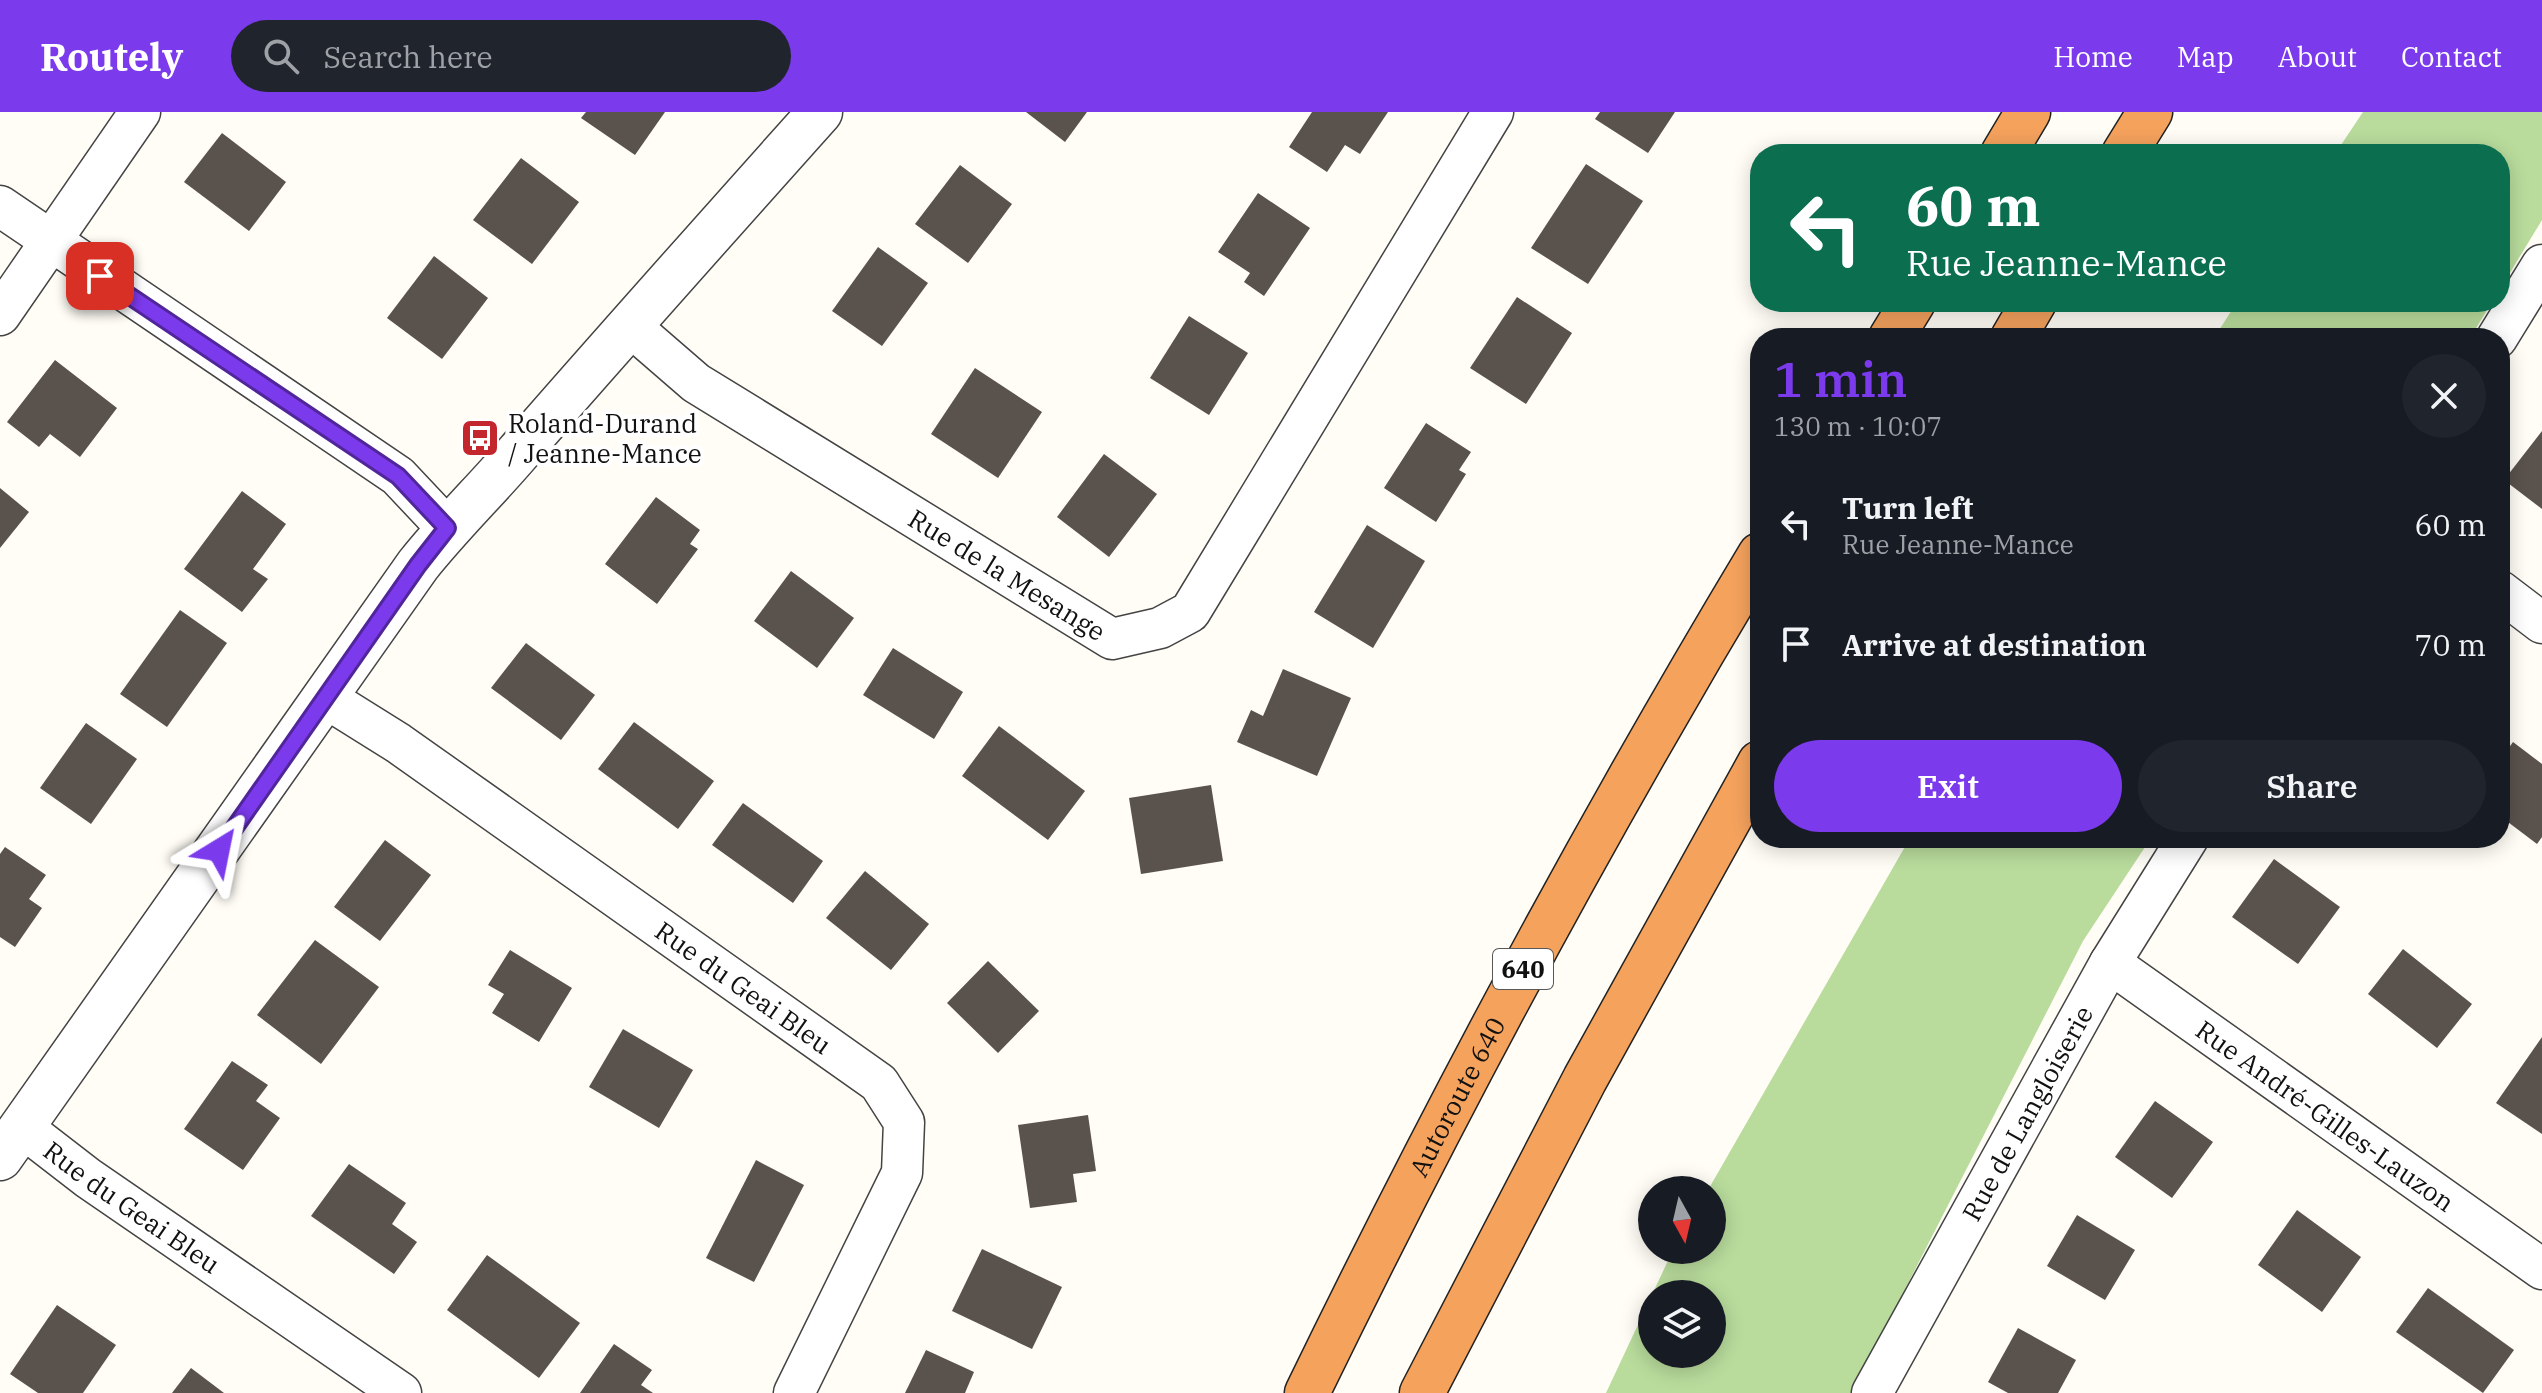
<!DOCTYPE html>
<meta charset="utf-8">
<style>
:root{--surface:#171b24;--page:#20242c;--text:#f1f3f6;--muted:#9ea1a6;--accent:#7c3aed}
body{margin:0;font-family:"IBM Plex Serif",serif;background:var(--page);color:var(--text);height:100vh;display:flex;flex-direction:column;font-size:30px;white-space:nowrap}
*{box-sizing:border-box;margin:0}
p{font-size:26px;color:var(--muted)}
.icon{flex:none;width:44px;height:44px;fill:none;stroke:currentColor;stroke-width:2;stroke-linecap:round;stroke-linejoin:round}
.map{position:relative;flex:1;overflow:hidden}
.side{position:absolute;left:1750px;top:216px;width:760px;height:520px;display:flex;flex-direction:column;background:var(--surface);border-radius:32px;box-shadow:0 4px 20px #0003}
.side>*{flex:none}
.guide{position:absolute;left:1750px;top:32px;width:760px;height:168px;border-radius:32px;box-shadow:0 4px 20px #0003;background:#0b6e4f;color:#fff;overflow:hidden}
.needle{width:52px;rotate:172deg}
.tools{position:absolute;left:1638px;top:1064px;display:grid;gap:16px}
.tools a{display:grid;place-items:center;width:88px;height:88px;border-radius:50%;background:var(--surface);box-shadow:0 4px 20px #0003;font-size:40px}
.pin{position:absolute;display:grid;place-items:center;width:68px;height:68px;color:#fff;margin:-34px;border-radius:16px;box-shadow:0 4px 12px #0006}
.me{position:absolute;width:88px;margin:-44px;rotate:35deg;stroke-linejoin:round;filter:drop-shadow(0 0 6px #0008)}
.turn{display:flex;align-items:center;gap:28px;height:168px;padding:0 24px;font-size:36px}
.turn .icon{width:104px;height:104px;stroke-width:2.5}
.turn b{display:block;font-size:56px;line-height:68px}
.round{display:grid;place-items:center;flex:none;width:84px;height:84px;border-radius:42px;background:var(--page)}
.head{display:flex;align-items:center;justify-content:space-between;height:136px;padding:0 24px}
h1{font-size:48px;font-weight:600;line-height:60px;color:var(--accent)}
.button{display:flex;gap:16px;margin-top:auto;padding:16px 24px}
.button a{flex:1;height:92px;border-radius:48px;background:var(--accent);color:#fff;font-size:32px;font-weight:600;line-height:92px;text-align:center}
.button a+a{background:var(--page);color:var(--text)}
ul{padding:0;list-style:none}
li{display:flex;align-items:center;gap:24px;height:120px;padding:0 24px}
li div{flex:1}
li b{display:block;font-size:30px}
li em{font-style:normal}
header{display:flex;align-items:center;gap:48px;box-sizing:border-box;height:112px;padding:0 40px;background:var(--accent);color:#fff}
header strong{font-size:38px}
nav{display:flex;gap:44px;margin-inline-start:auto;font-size:28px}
.search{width:560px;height:72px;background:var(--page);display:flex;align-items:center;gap:20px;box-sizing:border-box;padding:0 28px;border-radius:44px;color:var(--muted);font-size:30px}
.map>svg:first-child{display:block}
.forest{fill:#b9dc9c;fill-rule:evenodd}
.building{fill:#5a524d}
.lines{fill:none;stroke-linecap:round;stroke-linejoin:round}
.minor-casing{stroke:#444;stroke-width:43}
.tertiary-casing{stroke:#444;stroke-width:47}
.motorway-casing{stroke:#222;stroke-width:47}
.minor{stroke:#fff;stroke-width:40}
.tertiary{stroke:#fff;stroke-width:44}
.motorway{stroke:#f5a25d;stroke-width:44}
.route-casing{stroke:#51269a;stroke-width:20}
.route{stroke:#7c3aed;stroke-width:14}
.labels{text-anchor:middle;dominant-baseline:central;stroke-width:8;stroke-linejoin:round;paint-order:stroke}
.shield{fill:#fff;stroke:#585858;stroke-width:2}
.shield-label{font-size:24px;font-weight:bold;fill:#111}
.poi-label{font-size:26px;fill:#111;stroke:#fff;text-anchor:start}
.street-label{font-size:26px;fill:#111;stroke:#fff}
</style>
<header>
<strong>Routely</strong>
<div class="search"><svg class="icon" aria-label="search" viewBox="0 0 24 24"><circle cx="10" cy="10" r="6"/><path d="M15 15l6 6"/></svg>Search here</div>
<nav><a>Home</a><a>Map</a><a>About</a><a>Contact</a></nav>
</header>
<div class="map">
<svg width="2542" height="1281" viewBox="0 0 2542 1281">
<rect width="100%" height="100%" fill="#fffdf5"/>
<g class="forest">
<polygon points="2363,0 2542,0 2542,108 2500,177 2500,42 2335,42"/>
<polygon points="2237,190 2492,190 2470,226 2214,226"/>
<path d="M1910 726H2151L2083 829 1852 1281H1606L1673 1138H1712V1078H1708ZM1652 1182H1712V1242H1652Z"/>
</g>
<g class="building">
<polygon points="586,0 665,0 635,43 581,6"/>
<polygon points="1026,0 1087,0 1065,30"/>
<polygon points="1312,0 1388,0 1360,42 1345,33 1327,60 1289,35"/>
<polygon points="1600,0 1675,0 1648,41 1595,7"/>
<polygon points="222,21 286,70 249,119 184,70"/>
<polygon points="521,46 579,90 532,152 473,108"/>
<polygon points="1586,52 1643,89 1588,172 1531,136"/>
<polygon points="960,53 1012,92 968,151 915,112"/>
<polygon points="1258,81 1310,116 1264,184 1244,170 1250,161 1218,140"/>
<polygon points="878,135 928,171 882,234 832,199"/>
<polygon points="434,144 488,186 442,247 387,206"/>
<polygon points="1517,185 1572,221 1526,292 1470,256"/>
<polygon points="1189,204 1248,241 1209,303 1150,266"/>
<polygon points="55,248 117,296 80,345 50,322 39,335 7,310"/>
<polygon points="975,256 1042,300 998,366 931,322"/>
<polygon points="1426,311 1471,340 1459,358 1466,362 1436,410 1384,376"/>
<polygon points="2542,319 2542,397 2504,368"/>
<polygon points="1104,342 1157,382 1109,445 1057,405"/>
<polygon points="0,376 29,400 0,436"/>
<polygon points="242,379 286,412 253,457 268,467 242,500 184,457"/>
<polygon points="656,385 700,418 690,432 698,437 657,492 605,452"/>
<polygon points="1367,413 1425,449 1373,536 1314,500"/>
<polygon points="791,459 854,506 817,556 754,509"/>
<polygon points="180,498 227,531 167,615 120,582"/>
<polygon points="526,531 595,583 561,628 491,576"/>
<polygon points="893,536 963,580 934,627 863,583"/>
<polygon points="1283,557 1351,586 1317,664 1237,630 1251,598 1263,604"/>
<polygon points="634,610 714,669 678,717 598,657"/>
<polygon points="86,611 137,647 91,712 40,676"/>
<polygon points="999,614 1085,679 1048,728 962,664"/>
<polygon points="2513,630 2542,652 2542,725 2537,732 2500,704 2500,648"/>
<polygon points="1211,673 1223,749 1141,762 1129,686"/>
<polygon points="743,691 823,749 793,791 712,733"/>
<polygon points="385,728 431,763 380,829 334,795"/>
<polygon points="5,735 46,763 29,787 42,796 15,835 0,825 0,742"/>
<polygon points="2274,747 2340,795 2298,852 2232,805"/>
<polygon points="865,759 929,812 891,858 826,806"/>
<polygon points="315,828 379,875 321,952 257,903"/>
<polygon points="2403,837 2472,892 2437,936 2368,882"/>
<polygon points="510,838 572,876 539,930 492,901 504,882 488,873"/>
<polygon points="988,849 1039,899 998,941 947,891"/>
<polygon points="623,917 693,958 659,1016 589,975"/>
<polygon points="2542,925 2542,1022 2496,991"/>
<polygon points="232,949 268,973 256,989 280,1006 243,1058 184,1017"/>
<polygon points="2155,989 2213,1030 2172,1086 2115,1045"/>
<polygon points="1088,1003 1096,1059 1073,1062 1077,1090 1030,1096 1018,1013"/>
<polygon points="756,1048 804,1073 754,1170 706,1146"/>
<polygon points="349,1052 406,1091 392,1112 417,1130 394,1162 311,1104"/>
<polygon points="2297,1098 2361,1145 2322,1200 2258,1153"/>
<polygon points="2077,1103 2135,1138 2105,1188 2047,1154"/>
<polygon points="982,1137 1062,1175 1032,1237 952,1199"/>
<polygon points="487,1143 580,1211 539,1266 447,1198"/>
<polygon points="2428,1176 2514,1238 2483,1281 2396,1220"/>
<polygon points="57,1193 116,1233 83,1281 38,1281 10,1262"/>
<polygon points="2018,1216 2076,1248 2058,1281 2008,1281 1988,1270"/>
<polygon points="614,1232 652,1258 641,1273 653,1281 580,1281"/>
<polygon points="926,1238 974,1260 965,1281 905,1281"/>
<polygon points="191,1256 224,1281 172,1281"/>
</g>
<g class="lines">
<g class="minor-casing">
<g id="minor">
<polyline points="0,94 398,364 447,416"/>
<polyline points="0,203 140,0"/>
<path id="s1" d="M629 213 696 271 1112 527 1160 516 1190 500 1493 0"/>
<polyline points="2497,226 2542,153"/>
<polyline points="2500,479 2542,511"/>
<path id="s2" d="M326 586 398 631 879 971 904 1010 902 1061 794 1281"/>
<path id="s3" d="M2110 851 2542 1157"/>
<path id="s4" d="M22 1015 88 1066 401 1281"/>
<path id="s5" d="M1872 1281 2110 851 2188 726"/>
</g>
</g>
<g class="tertiary-casing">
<path id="tertiary" d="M0 1046 418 453C449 414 484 380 516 343 616 228 718 114 820 0"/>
</g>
<g class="motorway-casing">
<g id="motorway">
<polyline points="2003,42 2028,0"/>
<polyline points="2124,42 2150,0"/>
<polyline points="1891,226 1913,190"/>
<polyline points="2013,226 2034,190"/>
<path id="s6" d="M1307 1281C1446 995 1596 716 1760 443"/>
<polyline points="1422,1281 1585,967 1760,651"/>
</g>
</g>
<use href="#minor" class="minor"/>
<use href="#tertiary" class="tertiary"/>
<use href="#motorway" class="motorway"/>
</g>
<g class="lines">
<g class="route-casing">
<polyline id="route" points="100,164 398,364 447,416 418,453 219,738"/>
</g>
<use href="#route" class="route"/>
</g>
<defs>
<g id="bus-square" transform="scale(2)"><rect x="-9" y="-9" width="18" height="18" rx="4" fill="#c4262e" stroke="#fff"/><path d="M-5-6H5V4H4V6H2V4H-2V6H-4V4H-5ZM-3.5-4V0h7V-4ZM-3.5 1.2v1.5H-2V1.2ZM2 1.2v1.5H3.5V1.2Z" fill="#fff"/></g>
</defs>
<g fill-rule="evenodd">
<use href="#bus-square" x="480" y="326"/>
</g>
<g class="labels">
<rect class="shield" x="1493" y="837" width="60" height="40" rx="6"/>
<g class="shield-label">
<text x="1523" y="857">640</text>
</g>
<g class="poi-label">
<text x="508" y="311">Roland-Durand<tspan x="508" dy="30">/ Jeanne-Mance</tspan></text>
</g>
<g class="street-label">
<text stroke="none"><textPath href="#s1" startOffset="454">Rue de la Mesange</textPath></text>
<text stroke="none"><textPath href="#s2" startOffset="508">Rue du Geai Bleu</textPath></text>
<text stroke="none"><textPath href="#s6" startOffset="332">Autoroute 640</textPath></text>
<text stroke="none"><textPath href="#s5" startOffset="320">Rue de Langloiserie</textPath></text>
<text stroke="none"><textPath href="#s3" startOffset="264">Rue André-Gilles-Lauzon</textPath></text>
<text stroke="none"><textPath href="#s4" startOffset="136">Rue du Geai Bleu</textPath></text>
</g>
</g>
</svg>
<div class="tools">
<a><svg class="needle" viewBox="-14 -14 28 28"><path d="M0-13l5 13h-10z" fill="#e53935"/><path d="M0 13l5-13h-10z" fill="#9ea1a6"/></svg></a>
<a><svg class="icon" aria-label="layers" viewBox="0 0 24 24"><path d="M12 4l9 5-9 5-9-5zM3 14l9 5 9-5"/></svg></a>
</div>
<div class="pin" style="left:100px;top:164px;background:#d93025"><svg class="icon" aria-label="arrive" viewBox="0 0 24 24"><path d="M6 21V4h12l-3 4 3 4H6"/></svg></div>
<svg class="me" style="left:219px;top:738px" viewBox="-20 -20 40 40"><path d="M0-17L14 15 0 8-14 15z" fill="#7c3aed" stroke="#fff" stroke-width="4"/></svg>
<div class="guide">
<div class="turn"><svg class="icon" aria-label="left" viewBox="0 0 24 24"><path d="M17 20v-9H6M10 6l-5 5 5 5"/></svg><div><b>60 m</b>Rue Jeanne-Mance</div></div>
</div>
<section class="side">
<div class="head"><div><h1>1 min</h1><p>130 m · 10:07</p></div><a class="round"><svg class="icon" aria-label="close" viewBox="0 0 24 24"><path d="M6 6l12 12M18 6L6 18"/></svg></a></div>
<ul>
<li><svg class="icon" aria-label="left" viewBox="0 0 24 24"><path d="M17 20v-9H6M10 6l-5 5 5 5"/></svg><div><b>Turn left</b><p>Rue Jeanne-Mance</p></div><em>60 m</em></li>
<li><svg class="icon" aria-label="arrive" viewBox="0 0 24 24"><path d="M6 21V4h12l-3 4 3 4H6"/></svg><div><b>Arrive at destination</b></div><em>70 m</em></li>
</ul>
<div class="button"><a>Exit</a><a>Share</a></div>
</section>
</div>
